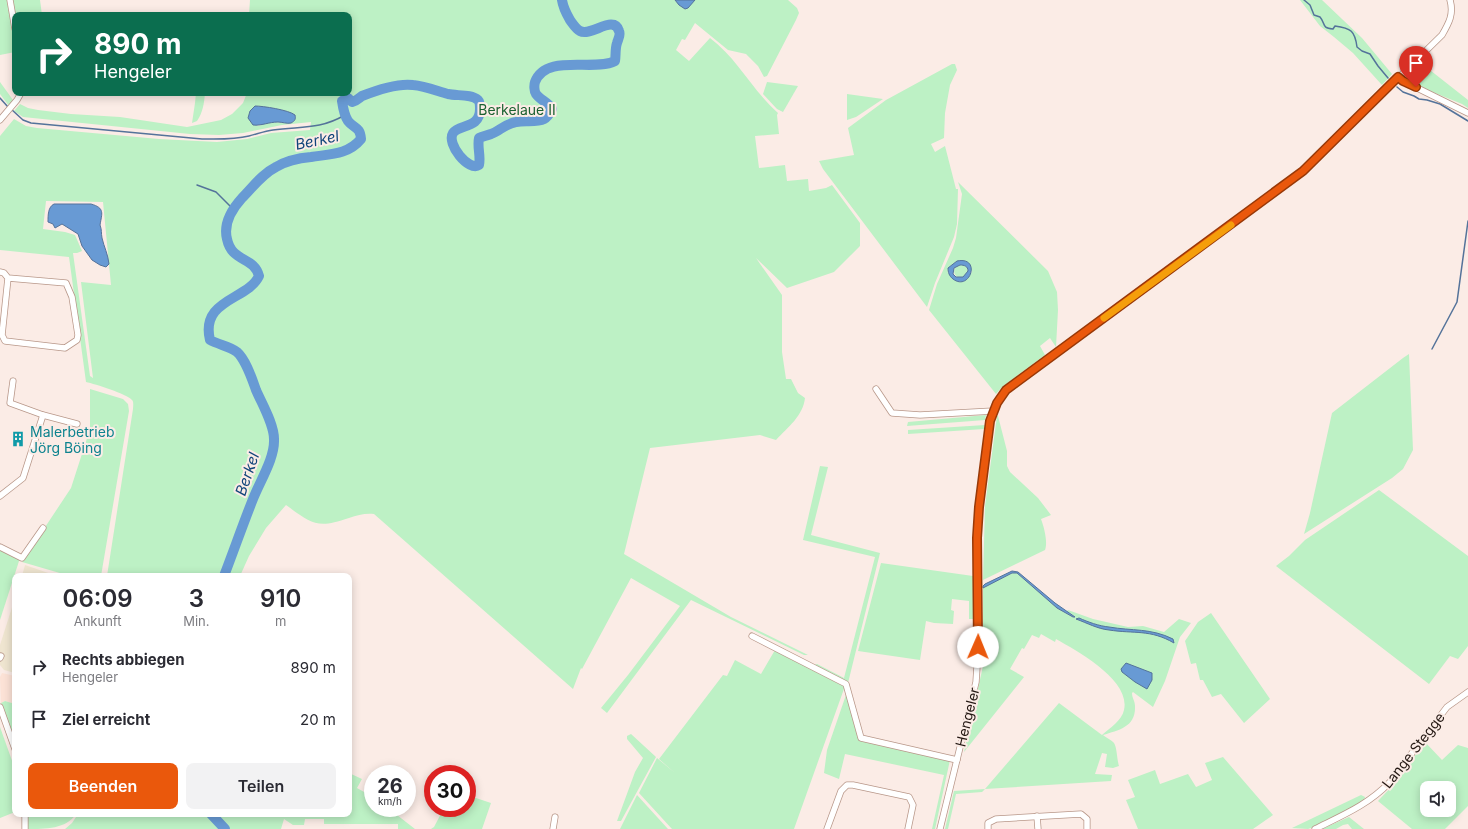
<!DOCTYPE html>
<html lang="de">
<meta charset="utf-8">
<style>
:root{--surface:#fff;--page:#f2f2f3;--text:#2b2b33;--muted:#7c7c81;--accent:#ea580c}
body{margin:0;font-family:Inter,sans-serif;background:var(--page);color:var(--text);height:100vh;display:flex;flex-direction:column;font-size:15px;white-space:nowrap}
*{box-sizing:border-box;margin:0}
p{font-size:13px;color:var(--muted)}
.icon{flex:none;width:22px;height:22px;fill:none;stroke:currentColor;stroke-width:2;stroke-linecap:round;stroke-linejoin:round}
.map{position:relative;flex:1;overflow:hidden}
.side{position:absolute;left:12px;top:573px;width:340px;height:244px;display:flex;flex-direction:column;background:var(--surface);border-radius:8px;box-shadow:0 2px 10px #0003}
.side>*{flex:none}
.hud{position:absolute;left:12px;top:12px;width:340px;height:84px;border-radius:8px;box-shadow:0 2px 10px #0003;background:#0b6e4f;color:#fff;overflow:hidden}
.tools{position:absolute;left:1420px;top:781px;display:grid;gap:8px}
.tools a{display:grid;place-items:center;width:36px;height:36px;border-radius:8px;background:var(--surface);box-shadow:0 2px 10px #0003;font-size:20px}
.speed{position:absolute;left:364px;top:765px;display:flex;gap:8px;font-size:20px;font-weight:700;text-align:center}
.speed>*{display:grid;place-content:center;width:52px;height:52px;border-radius:50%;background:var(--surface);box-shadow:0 2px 10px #0003;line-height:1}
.speed small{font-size:10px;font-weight:400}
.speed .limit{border:6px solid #d22;background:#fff;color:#111}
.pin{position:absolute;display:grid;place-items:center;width:34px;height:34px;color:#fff;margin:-41px -17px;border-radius:50% 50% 50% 0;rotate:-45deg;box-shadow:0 0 4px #0007}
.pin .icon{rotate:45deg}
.me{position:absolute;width:44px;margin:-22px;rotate:1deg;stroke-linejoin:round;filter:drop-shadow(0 0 3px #0008)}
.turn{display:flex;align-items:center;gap:14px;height:84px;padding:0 16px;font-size:18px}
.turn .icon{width:52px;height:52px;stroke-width:2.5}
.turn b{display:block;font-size:28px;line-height:34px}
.eta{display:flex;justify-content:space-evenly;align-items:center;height:68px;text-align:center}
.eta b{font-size:24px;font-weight:600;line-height:28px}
.primary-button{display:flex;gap:8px;margin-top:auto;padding:8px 16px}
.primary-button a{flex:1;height:46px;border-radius:8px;background:var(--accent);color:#fff;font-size:16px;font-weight:600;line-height:46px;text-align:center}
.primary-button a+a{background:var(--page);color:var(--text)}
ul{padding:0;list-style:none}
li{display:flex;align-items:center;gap:12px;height:52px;padding:0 16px}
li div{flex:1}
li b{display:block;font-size:15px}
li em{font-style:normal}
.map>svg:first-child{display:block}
.built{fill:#fce2d6}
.industrial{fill:#efe5d0}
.green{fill:#bdf1c5;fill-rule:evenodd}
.water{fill:#689ad4;stroke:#54739a;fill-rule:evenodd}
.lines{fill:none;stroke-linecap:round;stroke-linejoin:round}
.stream{stroke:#54739a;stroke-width:1.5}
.river{stroke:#689ad4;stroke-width:10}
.minor-casing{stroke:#b89789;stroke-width:7}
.minor{stroke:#fff;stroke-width:5.5}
.route-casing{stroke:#983908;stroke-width:10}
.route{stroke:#ea580c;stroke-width:7}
.slow{stroke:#f59e0b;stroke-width:7}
.labels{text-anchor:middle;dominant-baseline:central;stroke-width:4;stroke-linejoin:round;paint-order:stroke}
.park-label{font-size:14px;fill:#1a6130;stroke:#fbece6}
.culture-label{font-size:14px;fill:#0d838f;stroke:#fbece6;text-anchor:start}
.street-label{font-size:14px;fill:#241813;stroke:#fbece6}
.water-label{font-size:15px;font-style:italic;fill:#10447a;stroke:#fbece6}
</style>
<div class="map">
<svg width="1468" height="829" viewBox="0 0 1468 829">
<rect width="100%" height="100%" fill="#fbece6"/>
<polygon class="built" points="2,673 15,676 15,704 5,701 1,703 0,677"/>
<g class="industrial">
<polygon points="25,565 57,576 22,576"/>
<polygon points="15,598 15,673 4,670 0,665 0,645"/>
</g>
<g class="green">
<polygon points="0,0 7,0 15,50 15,52 0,55"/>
<polygon points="12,0 40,0 42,15 15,15"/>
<path d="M250 0H788L797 8 799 13 796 20 767 76 764 77 758 66 746 54 728 50 695 23 685 40 682 39 676 50 689 61 710 38C737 58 752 90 778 113L777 115 779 134 755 136 759 168 785 165 787 181 808 179 809 191 826 188 832 185 860 223V246L834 272 787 288 756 258 782 295V352L786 379H791L798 393 805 398C803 416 788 427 776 440L760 435 650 448 624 554 731 617 808 655H804L691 600 607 713 601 708 628 675 680 606 631 578 582 669 581 668 573 689 374 514C365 513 358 515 349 518 317 529 312 524 286 505L266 528 249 556 240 576H107L133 409C133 406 134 402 132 400 127 394 95 384 86 382L69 257 0 250V136L14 119 26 126 37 128 159 139 217 142 247 139 271 133 310 130 311 122 282 125 243 133 219 135 190 134 23 117 14 111 20 104 28 108 38 110 71 114 120 117 187 127 221 120 232 114 243 103 247 93H349V15H249ZM255 106C263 106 289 110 295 115L291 123 271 122 258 126 248 118 250 111ZM46 201 103 202 111 285 81 282 93 378 90 376 73 253H77L82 251 75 235 65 232 43 229Z"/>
<polygon points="1300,0 1322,0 1362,38 1392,74 1382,85 1353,53 1334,37 1320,26"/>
<polygon points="1421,63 1468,100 1468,108 1462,104 1413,84 1407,77"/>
<polygon points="952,64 955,64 957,70 950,85 945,113 944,138 931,144 935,152 945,146 956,189 958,189 957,224 954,237 935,283 927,307 823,169 819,161 854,155 848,128 886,100"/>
<polygon points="0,82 13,100 9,106 0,94"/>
<polygon points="767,82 798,86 783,112 777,109 763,94"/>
<path d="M196 93H205C204 104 203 112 197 121L192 123 195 103Z"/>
<polygon points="847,94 883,99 856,117 847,120"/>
<path d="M958 182 1048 271 1057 292 1058 310 1056 347 1050 338 1040 346 1045 355 1002 387 996 394 929 310 937 284 953 248 956 238 962 194ZM957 261H964L972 272 959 282 948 273C947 267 953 265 957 261Z"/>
<circle cx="961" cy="271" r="7"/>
<polygon points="1409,354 1413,450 1403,469 1392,478 1304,534 1310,513 1332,413 1403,358"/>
<polygon points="90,389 123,399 128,404 129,411 101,576 70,576 22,562 71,488 90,429"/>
<polygon points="986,415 985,420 907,426 908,422"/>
<path d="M997 416H998L1007 451V466L1010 472 1038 498 1051 515 1041 519C1044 527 1048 542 1045 550L983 580 985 506Z"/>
<polygon points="985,425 984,429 908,434 908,430"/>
<polygon points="820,466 828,467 811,535 880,553 848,683 814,665 817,664 844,678 875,557 803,540"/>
<polygon points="1379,490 1468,556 1468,646 1458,659 1450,656 1429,684 1276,566 1289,556 1305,540"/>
<polygon points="0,548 20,558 0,620"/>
<polygon points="881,563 973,576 973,619 969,619 969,601 952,599 951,610 954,611 953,624 934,623 926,621 920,660 858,651"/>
<path d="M1012 573H1017L1057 608 1073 617 1074 616 1066 612 1068 610 1093 619 1128 627 1143 626 1164 632 1179 619 1191 623 1180 637 1165 681 1153 707 1133 692 1132 693C1132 698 1135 701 1135 706 1136 727 1119 730 1103 735 1106 738 1112 740 1114 743 1117 747 1117 760 1119 766L1113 768 1105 767 1107 754 1102 753 1095 774 1112 775 1111 781 985 789 982 792 956 794 948 829H945L954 791 985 789 1059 703 1102 735C1110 728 1122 720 1124 710 1131 680 1077 651 1056 639L1055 642 1041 634 1039 638 1032 635 1024 649 1022 648 1010 669 1024 677 964 752 983 666V588Z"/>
<polygon points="1211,613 1270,699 1244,723 1221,694 1212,697 1203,680 1200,680 1196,663 1191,664 1185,641 1198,622"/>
<polygon points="775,650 845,686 794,829 672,829 639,793 657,758 675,773 659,759 723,675 727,676 735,660 761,674"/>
<polygon points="847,692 860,740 950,760 935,829 932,829 944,775 845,754 839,779 824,773 827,750"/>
<polygon points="5,701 15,704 15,744 1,703"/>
<polygon points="0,727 15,769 15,812 0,818"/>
<polygon points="631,734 656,757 621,821 617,821 635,772 643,758 627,739 627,736"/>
<path d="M1425 742 1442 760 1458 745 1468 748V806L1445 829H1412L1378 801 1395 783ZM1427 788H1449V810H1427Z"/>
<polygon points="1223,757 1273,815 1253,829 1138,829 1126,800 1135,797 1128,780 1155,770 1160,784 1188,774 1196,787 1212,780 1205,763"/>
<polygon points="349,773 362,779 357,788 373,797 373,808 388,808 415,829 398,829 398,824 324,824 324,819 305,819 304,825 293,825 284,819 281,829 65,829 72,823 78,814 349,814"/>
<polygon points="467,795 491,803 482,829 431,829 434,827 444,808 467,808"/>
<polygon points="637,795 668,829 620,829"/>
<polygon points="1361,795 1365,797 1364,800 1347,811 1314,827 1308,829 1292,828"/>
<path d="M28 814H76C66 829 46 829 27 829Z"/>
<polygon points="1349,817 1364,829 1352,829 1348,824 1343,825 1336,829 1322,829"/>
</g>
<g class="water">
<polygon points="675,0 695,0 688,8 685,9 679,5"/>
<path d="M255 106C263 106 289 110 295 115 296 119 295 121 291 123 287 124 282 122 278 122 269 122 261 126 253 125L248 118 250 111Z"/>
<path d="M54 204H91C105 208 102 213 100 225 102 230 101 233 102 238 104 247 108 254 109 264L106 267 100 265 92 260 82 246 78 234 62 224 55 228 53 224 48 222C48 215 48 207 54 204Z"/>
<path d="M957 261C982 256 970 292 953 279 949 276 948 272 948 268ZM960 265C964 265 968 266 968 271L963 277H956L953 274 954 268Z"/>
<polygon points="1012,571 1018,572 1055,603 1075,617 1073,617 1057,608 1017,573 1012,573 983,588 983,586 985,584"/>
<path d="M1079 618C1088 622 1099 626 1109 627 1132 631 1151 628 1173 639L1174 643C1150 629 1134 634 1109 630 1098 629 1087 623 1076 619Z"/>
<polygon points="1126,663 1152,673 1152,680 1147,689 1135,682 1122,672 1121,669"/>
</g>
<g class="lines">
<g class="stream">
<path d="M1304 0 1310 5 1314 15 1320 17C1326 24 1321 28 1333 29L1335 26C1351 28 1355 31 1357 47L1362 51 1370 54 1378 66 1388 78"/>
<polyline points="1397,87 1403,92 1414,96 1419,99 1427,100 1440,104 1468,121"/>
<polyline points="0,98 8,107"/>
<path d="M11 109 23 120 31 123 202 139C218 139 233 140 249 136 257 134 265 131 273 130 301 126 319 130 345 115"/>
<polyline points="197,185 216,192 233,209"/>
<polyline points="1432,349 1457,302 1468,221"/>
</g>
<g class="river">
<path d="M224 576C234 550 243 524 253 499 260 481 275 458 274 439 274 424 262 404 256 390 252 379 246 360 237 352 230 346 219 345 210 340 200 299 248 300 259 276 254 256 232 263 227 239 223 223 232 209 242 198 253 187 262 174 276 167 286 161 299 158 311 157 329 154 348 155 361 139 360 126 354 129 348 121 344 115 343 108 342 101L348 98 352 102C357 101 359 98 362 96 377 90 397 83 413 85 425 86 437 91 448 94 457 96 471 94 478 100 480 102 480 106 480 109 480 129 459 124 453 133 446 144 469 172 479 165 481 156 477 147 479 138 483 136 486 136 491 134 500 131 504 124 516 122 525 120 536 123 544 119 548 117 550 113 552 109 548 102 540 100 536 94 534 91 534 85 535 82 546 53 594 72 615 61 616 55 615 49 617 43 618 39 621 35 619 31 614 14 591 37 580 31 576 29 573 24 570 20 566 13 563 7 562 0"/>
<polyline points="211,814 225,829"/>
</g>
<g class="minor-casing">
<g id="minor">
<polyline points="10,0 15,29"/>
<polyline points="1399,77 1403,81 1468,113"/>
<polyline points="0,120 17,100 21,93"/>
<polyline points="0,272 4,273 8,278 66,283 72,297 78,335 77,340 65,348 5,341 2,335 8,278"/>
<polyline points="13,381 10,403 43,415 77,424"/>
<polyline points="876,389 892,413 920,415 993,411"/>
<polyline points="0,496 23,478 43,415"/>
<polyline points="0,547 22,558 43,528"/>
<polyline points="752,636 846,684 861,738 957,760"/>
<polyline points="0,658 1,656"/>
<polyline points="0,707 15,749"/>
<polyline points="1037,816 1038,829"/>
<polyline points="25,829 25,814"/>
<polyline points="553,829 555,817"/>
<polyline points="827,829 841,791 847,785 853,785 909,797 913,805 908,829"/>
<path d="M940 829 976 682 979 635 977 538 979 507 990 421 993 411 1006 390 1303 171 1442 35C1449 23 1454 14 1450 0"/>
<polyline points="988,829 988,823 996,819 1081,814 1087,819 1087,829"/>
<path d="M1315 829C1343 815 1368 805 1390 782L1447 707 1468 692"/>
</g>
</g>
<use href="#minor" class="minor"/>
</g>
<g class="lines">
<g class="route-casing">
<polyline id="route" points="978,647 977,538 979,507 990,421 997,403 1006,390 1303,171 1398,77 1403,81 1416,87"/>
</g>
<use href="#route" class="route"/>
<polyline class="slow" points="1104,318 1231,225"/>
</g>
<defs>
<g id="building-bare" transform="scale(1.2)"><path d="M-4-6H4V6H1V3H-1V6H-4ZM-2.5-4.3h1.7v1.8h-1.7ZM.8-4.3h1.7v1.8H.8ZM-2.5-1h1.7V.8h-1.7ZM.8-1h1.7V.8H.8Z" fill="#0f9aa8" stroke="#fbece6" stroke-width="2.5" paint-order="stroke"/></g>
</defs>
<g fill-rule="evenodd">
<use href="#building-bare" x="18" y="439"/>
</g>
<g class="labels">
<g class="park-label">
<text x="517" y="109">Berkelaue II</text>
</g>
<g class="culture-label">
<text x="30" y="431">Malerbetrieb<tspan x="30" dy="16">Jörg Böing</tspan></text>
</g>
<g class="street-label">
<text transform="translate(967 717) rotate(-76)">Hengeler</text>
<text transform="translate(1413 750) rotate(-52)">Lange Stegge</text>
</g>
<g class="water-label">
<text transform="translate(317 140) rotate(-12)">Berkel</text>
<text transform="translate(247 474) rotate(-71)">Berkel</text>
</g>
</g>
</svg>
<div class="tools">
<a><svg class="icon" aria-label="sound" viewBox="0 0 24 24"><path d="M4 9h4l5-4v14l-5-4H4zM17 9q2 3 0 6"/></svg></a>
</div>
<div class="speed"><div>26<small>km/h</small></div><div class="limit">30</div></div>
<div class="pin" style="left:1416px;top:87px;background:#d93025"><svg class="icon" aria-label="arrive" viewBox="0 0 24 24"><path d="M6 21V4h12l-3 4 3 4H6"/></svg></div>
<svg class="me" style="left:978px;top:647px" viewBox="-20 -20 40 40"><circle r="19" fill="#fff"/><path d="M0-13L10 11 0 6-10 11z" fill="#ea580c"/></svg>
<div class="hud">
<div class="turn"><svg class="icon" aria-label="right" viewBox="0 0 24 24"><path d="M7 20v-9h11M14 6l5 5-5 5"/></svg><div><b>890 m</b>Hengeler</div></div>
</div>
<section class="side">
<div class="eta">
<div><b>06:09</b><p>Ankunft</p></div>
<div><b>3</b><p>Min.</p></div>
<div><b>910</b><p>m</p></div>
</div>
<ul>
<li><svg class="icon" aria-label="right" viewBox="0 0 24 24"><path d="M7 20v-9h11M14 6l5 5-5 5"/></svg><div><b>Rechts abbiegen</b><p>Hengeler</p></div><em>890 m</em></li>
<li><svg class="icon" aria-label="arrive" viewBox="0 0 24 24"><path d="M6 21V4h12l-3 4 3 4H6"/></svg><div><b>Ziel erreicht</b></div><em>20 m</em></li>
</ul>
<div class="primary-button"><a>Beenden</a><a>Teilen</a></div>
</section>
</div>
